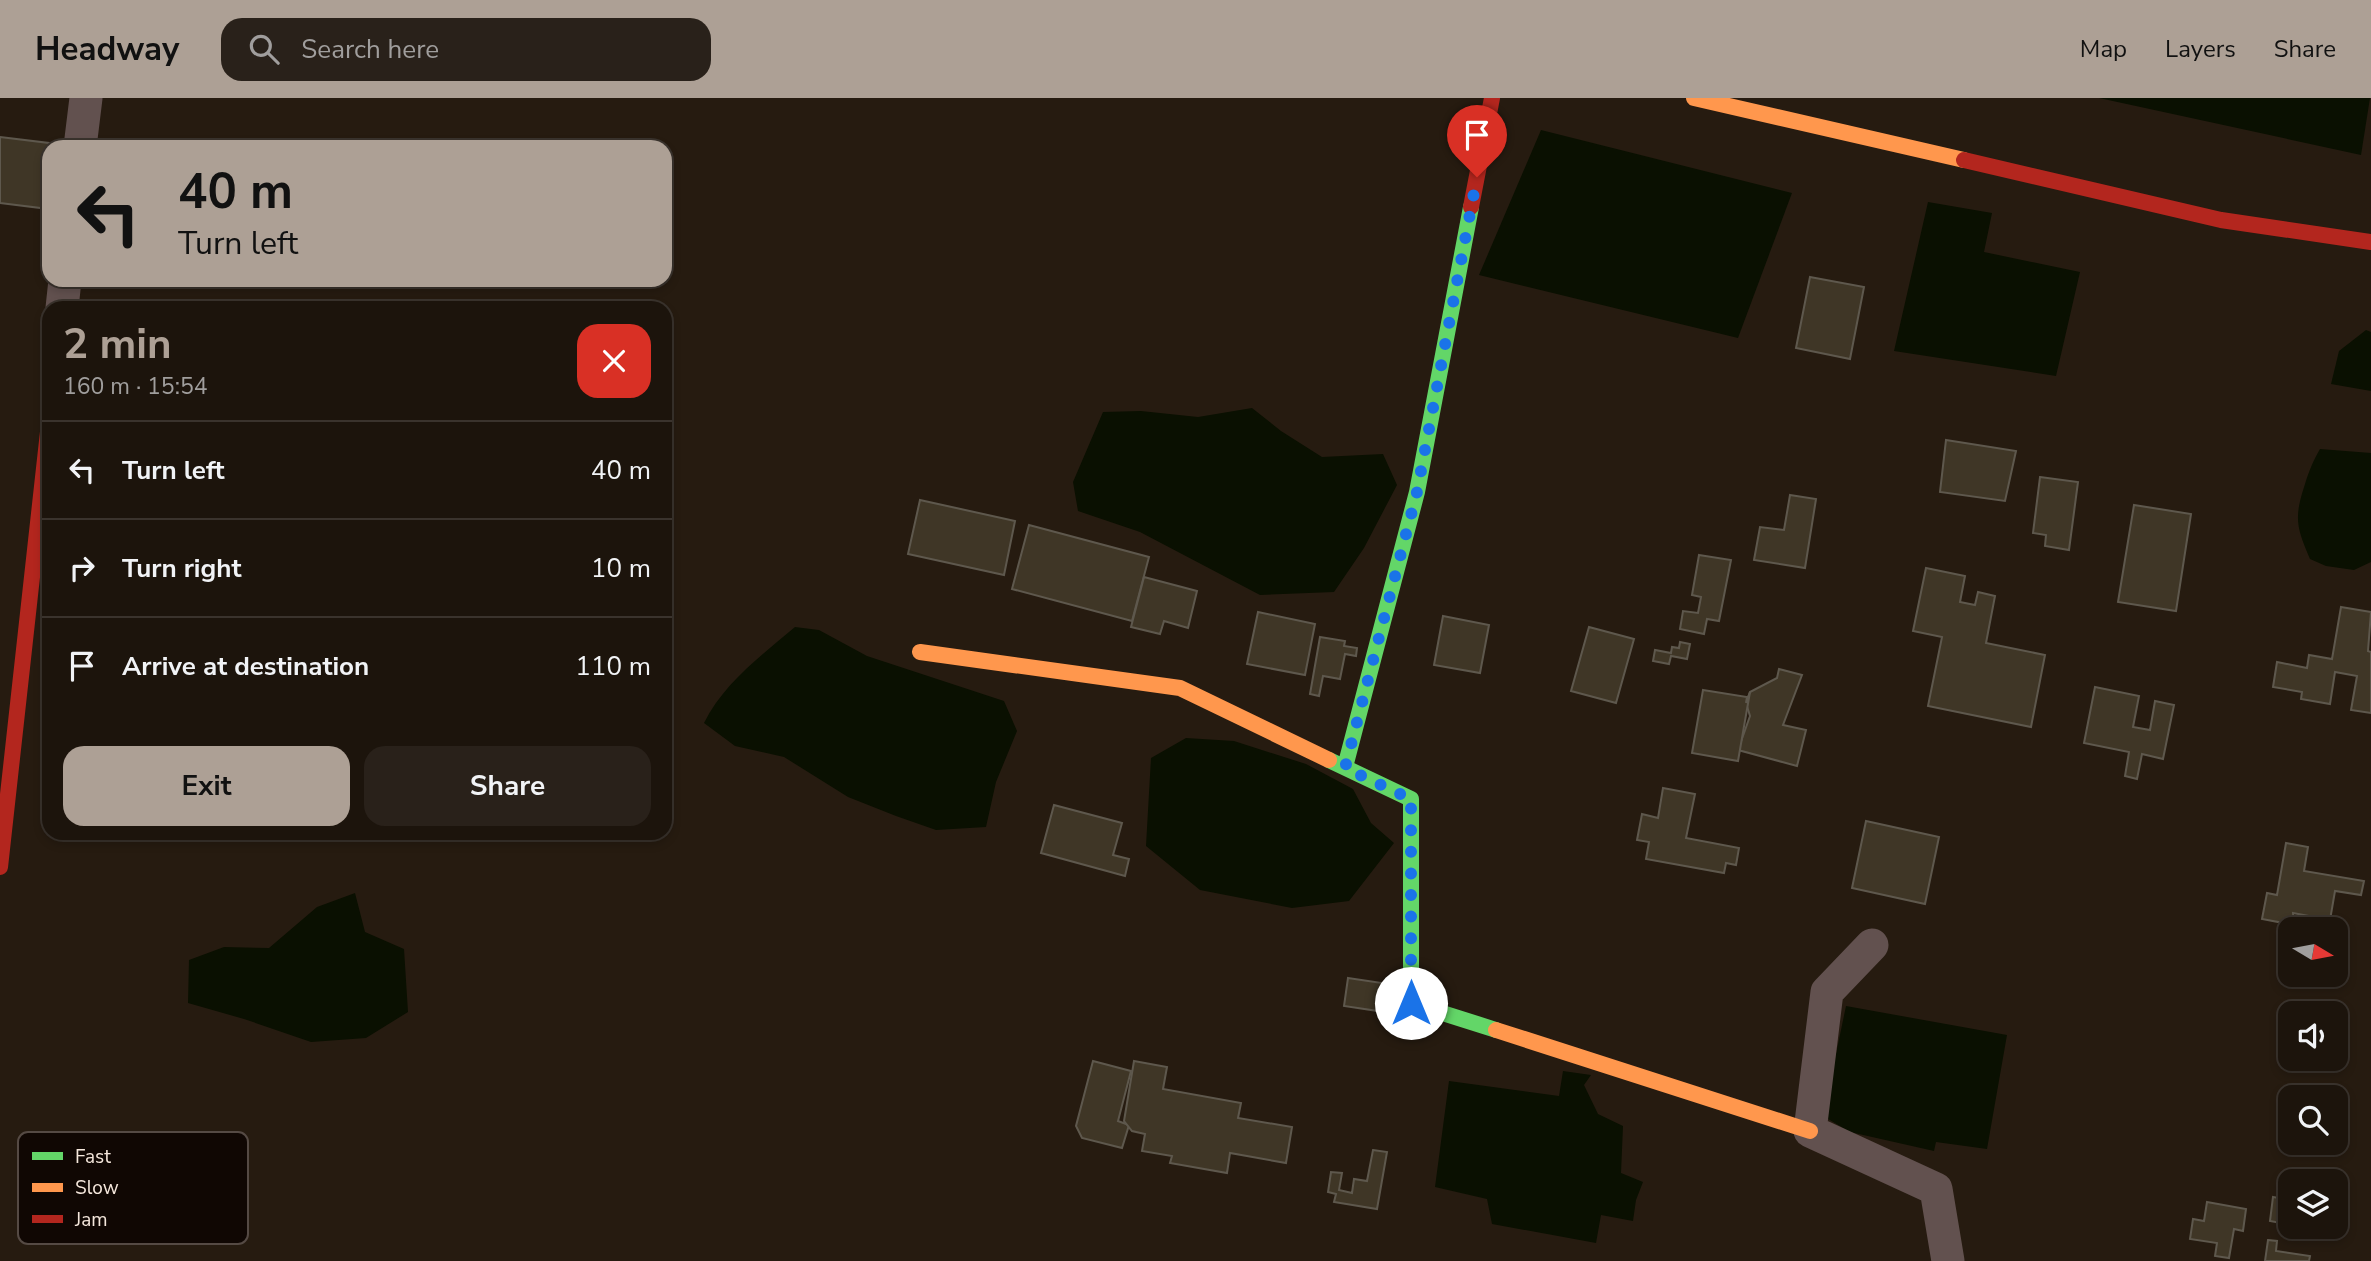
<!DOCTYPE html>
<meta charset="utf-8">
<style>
:root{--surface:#1c140c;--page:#29211a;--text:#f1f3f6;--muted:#a09e9d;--line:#3a332d;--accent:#ada095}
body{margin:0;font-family:"Nunito Sans",sans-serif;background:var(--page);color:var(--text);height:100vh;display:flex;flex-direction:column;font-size:26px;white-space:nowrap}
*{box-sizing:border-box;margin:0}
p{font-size:23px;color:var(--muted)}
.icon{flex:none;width:38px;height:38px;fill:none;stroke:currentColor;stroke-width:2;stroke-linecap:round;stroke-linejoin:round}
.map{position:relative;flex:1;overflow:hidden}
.side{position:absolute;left:42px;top:203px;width:630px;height:539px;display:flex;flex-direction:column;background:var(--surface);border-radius:21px;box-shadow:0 4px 10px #0003,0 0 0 2px var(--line)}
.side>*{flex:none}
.banner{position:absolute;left:42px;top:42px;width:630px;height:147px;border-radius:21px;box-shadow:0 4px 10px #0003,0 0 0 2px var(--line);background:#ada095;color:#111;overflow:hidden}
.needle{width:46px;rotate:100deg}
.buttons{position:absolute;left:2278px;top:819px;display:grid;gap:14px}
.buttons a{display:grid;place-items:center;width:70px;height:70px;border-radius:14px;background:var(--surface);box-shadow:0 4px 10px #0003,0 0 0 2px var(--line);font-size:35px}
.pin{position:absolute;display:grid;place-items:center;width:60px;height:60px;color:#fff;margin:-72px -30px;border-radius:50% 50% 50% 0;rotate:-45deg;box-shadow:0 0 7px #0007}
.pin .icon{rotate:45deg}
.me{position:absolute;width:77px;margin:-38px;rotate:0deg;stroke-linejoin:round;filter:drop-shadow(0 0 5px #0008)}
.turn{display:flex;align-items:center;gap:24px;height:147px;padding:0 21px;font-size:32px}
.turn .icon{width:91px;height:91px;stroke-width:2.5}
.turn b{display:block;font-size:49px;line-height:60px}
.round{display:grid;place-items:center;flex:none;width:74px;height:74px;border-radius:21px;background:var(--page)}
.head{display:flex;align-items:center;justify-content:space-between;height:119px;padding:0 21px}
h1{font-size:42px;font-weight:700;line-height:52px;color:var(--accent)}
.primary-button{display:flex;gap:14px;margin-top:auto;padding:14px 21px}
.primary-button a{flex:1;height:80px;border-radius:21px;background:var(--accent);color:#111;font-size:28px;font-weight:700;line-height:80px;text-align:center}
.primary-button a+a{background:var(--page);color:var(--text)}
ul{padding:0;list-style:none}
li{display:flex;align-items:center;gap:21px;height:98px;padding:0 21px;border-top:2px solid var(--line)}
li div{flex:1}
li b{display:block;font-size:26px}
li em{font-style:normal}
header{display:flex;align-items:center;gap:42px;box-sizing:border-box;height:98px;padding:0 35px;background:var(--accent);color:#111}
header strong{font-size:33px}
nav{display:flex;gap:38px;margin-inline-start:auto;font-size:24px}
.search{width:490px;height:63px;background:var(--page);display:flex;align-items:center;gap:18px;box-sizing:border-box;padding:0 24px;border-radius:21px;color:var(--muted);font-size:26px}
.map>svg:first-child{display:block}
.water{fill:#0a1001}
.building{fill:#3f3626;stroke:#5e584d;stroke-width:2}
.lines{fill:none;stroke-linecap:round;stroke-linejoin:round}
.street{stroke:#62514f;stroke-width:33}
.fast{stroke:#63d668;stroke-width:16}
.slow{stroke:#ff974d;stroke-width:16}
.jam{stroke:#b3261e;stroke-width:16}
.route{stroke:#1a73e8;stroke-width:12;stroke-dasharray:0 21.6}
.key{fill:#100703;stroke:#554a44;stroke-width:2}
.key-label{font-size:19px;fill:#f6e8dd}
</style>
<header>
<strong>Headway</strong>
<div class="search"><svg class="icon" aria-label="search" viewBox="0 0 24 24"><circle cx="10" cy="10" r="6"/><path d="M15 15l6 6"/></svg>Search here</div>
<nav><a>Map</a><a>Layers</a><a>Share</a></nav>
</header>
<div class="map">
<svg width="2371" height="1163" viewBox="0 0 2371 1163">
<rect width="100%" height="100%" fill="#261b10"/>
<g class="water">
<polygon points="2099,0 2370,0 2361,57"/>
<polygon points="1541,32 1792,95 1738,240 1479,177"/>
<polygon points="1928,104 1992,115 1984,154 2080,174 2056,278 1894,253"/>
<polygon points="2366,232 2371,234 2371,293 2331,286 2339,253"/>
<polygon points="1252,310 1281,333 1322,359 1383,356 1397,387 1364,450 1334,494 1260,497 1140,434 1078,413 1073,384 1103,314 1141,313 1198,319"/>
<path d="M2320 351 2371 355V464L2354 472 2326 468 2310 461C2296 428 2294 420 2305 386 2309 373 2313 363 2320 351Z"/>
<path d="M795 529 819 532 867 558 1004 603 1017 633 996 684 986 729 936 732 896 718 848 699 784 659 735 648 704 625C724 585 761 558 795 529Z"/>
<polygon points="1186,640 1234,643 1306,666 1353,691 1371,725 1394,745 1349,803 1292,810 1200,792 1146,748 1151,660"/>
<polygon points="355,795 365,834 404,851 408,914 366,940 311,944 244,921 188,905 189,862 224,849 269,850 317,809"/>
<polygon points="1846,908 2007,937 1987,1051 1936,1044 1934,1053 1850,1034 1823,1018"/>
<polygon points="1563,973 1591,977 1584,987 1598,1016 1623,1028 1621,1075 1643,1084 1636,1102 1633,1123 1601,1117 1596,1145 1492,1126 1487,1101 1435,1089 1449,983 1559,998"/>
</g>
<g class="building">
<polygon points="0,39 57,46 57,49 49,49 49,111 0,105"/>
<polygon points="1810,179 1864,189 1850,261 1796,250"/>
<polygon points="1946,342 2016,353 2005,403 1940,394"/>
<polygon points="2040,379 2078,384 2069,452 2045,448 2046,437 2033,435"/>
<polygon points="1790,397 1816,401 1805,470 1754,462 1760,429 1784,432"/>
<polygon points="920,402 1015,423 1004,477 908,456"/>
<polygon points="2134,407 2191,416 2176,513 2118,504"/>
<polygon points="1029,427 1149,459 1132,523 1012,491"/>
<polygon points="1699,457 1731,462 1719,523 1707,521 1704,536 1680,531 1683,513 1698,515 1701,499 1692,497"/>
<polygon points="1926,470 1965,478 1960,504 1975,507 1978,494 1995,498 1986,545 2045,557 2031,629 1928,608 1942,539 1913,533"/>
<polygon points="1144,479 1197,493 1188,530 1164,523 1160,536 1131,529"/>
<polygon points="2341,509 2371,514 2368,553 2371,554 2371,615 2351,612 2357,578 2335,574 2330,606 2301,601 2302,594 2273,589 2277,564 2307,570 2309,557 2332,561"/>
<polygon points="1258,514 1315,526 1305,577 1247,566"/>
<polygon points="1443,518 1489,527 1480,575 1434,567"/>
<polygon points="1589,529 1634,541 1616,605 1571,593"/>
<polygon points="1320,539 1345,543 1344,548 1357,550 1356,558 1345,556 1340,581 1323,578 1319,598 1310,596"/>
<polygon points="1680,544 1690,546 1687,561 1671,558 1669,566 1653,563 1655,552 1671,555 1672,549 1679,550"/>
<polygon points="1779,571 1802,577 1783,627 1806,632 1797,668 1738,652 1750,618 1746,605 1750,594 1777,580"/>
<polygon points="2095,589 2139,598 2133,629 2150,632 2155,603 2174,607 2163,661 2142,656 2137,681 2125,678 2129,654 2084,645"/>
<polygon points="1703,592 1747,599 1746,605 1750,594 1738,663 1692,655"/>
<polygon points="1663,690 1695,696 1686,740 1739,750 1736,767 1726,765 1724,775 1646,761 1649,744 1637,742 1642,716 1658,720"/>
<polygon points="1054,707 1122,725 1113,757 1129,761 1125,778 1041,755"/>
<polygon points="1866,723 1939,739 1925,806 1852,790"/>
<polygon points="2286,745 2308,749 2304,773 2364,783 2361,797 2335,793 2330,822 2293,815 2294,827 2262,821 2267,795 2277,797"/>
<polygon points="1348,880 1382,885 1378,913 1344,908"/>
<polygon points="1093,963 1131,973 1118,1023 1129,1027 1122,1050 1082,1040 1076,1028"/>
<polygon points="1134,963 1167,969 1163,991 1241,1005 1238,1020 1292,1029 1286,1065 1230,1055 1227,1075 1170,1065 1172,1058 1142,1053 1145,1036 1132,1033 1124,1023"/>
<polygon points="1373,1052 1387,1054 1377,1111 1334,1104 1336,1096 1328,1094 1331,1074 1342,1075 1339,1092 1352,1095 1354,1081 1367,1083"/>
<polygon points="2273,1099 2291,1102 2291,1120 2282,1118 2281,1125 2270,1123"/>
<polygon points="2207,1104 2246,1111 2243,1133 2234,1131 2229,1160 2215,1158 2217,1145 2190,1141 2193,1121 2204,1123"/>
<polygon points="2268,1142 2277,1143 2276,1153 2310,1158 2309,1163 2265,1163"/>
</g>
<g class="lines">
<g class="street">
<polyline points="80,49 86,0"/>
<polyline points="62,210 65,182"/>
<polyline points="1872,847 1827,894 1810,1033 1936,1091 1948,1163"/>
</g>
<g class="fast">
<polyline points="1329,662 1411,701 1411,905 1496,932"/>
<polyline points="1345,669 1417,394 1471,109"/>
</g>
<g class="slow">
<polyline points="1694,0 1964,62"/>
<polyline points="920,554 1180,590 1329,662"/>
<polyline points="1496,932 1810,1033"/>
</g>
<g class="jam">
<polyline points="1964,62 2221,122 2371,144"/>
<polyline points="1471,109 1492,0"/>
<polyline points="0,769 49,325"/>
</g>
</g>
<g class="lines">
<polyline class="route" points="1411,905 1411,701 1345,670 1417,394 1477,79"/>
</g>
<rect x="18" y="1034" width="230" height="112" rx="10" class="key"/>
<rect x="32" y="1054" width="31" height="8" fill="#63d668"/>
<rect x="32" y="1085" width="31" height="9" fill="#ff974d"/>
<rect x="32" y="1117" width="31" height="8" fill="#b3261e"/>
<g class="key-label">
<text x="75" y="1065">Fast</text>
<text x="75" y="1096">Slow</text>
<text x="75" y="1128">Jam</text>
</g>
</svg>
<div class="buttons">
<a><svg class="needle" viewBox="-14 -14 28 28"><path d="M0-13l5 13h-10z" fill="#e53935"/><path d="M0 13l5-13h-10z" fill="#a09e9d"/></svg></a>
<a><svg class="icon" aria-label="sound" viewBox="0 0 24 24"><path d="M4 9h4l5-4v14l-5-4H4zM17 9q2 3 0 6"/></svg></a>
<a><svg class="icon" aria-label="search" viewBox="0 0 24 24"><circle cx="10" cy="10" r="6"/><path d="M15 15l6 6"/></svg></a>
<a><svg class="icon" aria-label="layers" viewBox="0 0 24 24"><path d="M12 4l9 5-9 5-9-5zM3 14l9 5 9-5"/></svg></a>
</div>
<div class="pin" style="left:1477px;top:79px;background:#d93025"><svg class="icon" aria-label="arrive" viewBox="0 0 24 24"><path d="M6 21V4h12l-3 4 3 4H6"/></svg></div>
<svg class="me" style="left:1411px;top:905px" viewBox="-20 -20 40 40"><circle r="19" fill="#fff"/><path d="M0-13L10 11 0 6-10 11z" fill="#1a73e8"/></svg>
<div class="banner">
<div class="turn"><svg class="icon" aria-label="left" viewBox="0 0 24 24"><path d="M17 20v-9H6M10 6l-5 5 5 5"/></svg><div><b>40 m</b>Turn left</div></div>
</div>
<section class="side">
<div class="head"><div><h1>2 min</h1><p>160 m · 15:54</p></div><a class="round" style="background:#d93025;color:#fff"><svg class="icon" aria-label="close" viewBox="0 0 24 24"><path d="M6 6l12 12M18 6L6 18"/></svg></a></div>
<ul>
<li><svg class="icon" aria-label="left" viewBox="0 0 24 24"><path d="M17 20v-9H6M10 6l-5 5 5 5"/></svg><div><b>Turn left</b></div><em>40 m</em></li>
<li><svg class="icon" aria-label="right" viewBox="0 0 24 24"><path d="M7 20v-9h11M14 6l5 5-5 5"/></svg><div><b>Turn right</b></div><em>10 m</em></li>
<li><svg class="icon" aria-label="arrive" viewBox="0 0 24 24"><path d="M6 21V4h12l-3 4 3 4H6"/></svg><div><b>Arrive at destination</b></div><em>110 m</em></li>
</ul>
<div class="primary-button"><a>Exit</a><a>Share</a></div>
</section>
</div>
